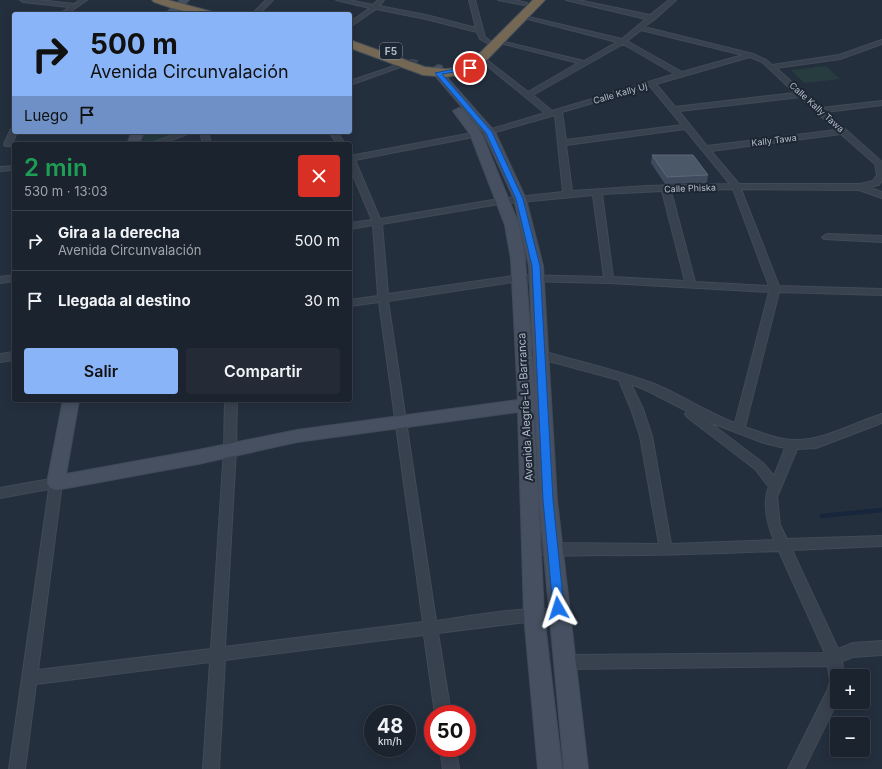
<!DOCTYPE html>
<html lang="es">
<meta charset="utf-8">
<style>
:root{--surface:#1b232e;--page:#242b36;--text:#f1f3f6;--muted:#a0a4aa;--line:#39404a;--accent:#8ab4f8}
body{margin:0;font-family:Inter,sans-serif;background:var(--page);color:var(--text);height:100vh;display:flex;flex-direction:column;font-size:15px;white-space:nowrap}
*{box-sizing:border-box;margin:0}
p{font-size:13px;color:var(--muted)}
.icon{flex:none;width:22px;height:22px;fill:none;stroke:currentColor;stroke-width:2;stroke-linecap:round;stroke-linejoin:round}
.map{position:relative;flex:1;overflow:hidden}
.sheet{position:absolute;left:12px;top:142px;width:340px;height:260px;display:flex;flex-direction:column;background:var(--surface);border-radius:4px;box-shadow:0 2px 10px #0003,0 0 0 1px var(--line)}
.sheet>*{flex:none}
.hud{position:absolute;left:12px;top:12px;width:340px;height:122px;border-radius:4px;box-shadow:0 2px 10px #0003,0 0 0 1px var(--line);background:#8ab4f8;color:#111;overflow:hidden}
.tools{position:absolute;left:830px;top:669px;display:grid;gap:8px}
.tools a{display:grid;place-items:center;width:40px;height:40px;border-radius:4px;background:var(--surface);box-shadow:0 2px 10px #0003,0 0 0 1px var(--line);font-size:20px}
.speed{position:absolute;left:364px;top:705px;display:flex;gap:8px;font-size:20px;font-weight:700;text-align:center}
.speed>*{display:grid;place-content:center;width:52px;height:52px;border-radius:50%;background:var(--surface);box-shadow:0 2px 10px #0003,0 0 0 1px var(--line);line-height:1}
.speed small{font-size:10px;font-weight:400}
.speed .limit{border:6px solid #d22;background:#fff;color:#111}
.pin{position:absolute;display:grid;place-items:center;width:34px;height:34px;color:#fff;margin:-17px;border:2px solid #fff;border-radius:50%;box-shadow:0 1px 4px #0007}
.me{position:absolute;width:44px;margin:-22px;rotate:354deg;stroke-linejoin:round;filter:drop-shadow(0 0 3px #0008)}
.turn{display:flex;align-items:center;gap:14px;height:84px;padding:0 12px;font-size:18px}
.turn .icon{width:52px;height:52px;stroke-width:2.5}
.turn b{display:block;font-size:28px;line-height:34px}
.then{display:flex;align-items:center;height:38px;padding:0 12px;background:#0003;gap:8px;font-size:15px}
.round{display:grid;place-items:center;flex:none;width:42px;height:42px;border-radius:4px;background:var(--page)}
.overview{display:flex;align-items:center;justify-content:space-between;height:68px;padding:0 12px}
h1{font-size:24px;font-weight:600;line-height:30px;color:#1e9e55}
.action{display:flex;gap:8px;margin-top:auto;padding:8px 12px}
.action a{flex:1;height:46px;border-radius:4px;background:var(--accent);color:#111;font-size:16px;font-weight:600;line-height:46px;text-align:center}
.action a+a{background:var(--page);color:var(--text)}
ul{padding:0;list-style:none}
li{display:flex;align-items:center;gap:12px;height:60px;padding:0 12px;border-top:1px solid var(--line)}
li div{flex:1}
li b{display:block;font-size:15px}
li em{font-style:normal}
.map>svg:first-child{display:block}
.green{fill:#263c3f}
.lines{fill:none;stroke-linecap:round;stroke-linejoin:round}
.stream{stroke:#17263c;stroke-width:4.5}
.street-casing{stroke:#414a57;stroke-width:2}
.secondary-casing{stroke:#414a57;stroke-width:2}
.highway-casing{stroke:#434c59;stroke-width:2}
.street{fill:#38414e;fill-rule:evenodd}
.secondary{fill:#465061;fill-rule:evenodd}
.highway{fill:#746855;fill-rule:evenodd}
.wall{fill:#3f4b5c}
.building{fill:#4b5868;stroke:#5c6777}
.route{fill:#1a73e8;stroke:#114b97}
.labels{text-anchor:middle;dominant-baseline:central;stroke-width:4;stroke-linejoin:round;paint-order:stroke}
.far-street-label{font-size:9px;fill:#b4bcc9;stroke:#1d2633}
.shield{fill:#1d2633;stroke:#878f9c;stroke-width:1}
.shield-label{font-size:10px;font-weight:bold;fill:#b4bcc9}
.street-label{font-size:11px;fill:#b4bcc9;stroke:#1d2633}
</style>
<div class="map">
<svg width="882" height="769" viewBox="0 0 882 769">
<rect width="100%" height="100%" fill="#242f3e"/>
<g class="green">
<polygon points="826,66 840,79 804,83 791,70"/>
<polygon points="146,132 186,132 146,144 141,143"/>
</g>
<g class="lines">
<polyline class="stream" points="822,516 882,510"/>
<g class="street-casing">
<g id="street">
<polygon points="20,0 39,0 74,4 80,0 87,0 67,14 60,14 69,7 23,2"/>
<polygon points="266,0 273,0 259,14 252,14"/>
<polygon points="336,0 349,0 373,5 378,0 384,0 379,6 426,15 476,28 469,0 475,0 485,37 490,41 487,43 480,39 477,32 426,19 376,9 350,27 350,22 370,8"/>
<polygon points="498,0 515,0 527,3 524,5"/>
<path d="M566 0H578L650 15 669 0H676L655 19 644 27 753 54 766 60 772 65 839 55 882 40V44L840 59 776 68 821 108 882 101V105L826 112 882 162V180L879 185 869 187 882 192V198L859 190 741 189 779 286 882 289V295L779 292 745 427C760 432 777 440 793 440 824 441 853 423 882 414V423L816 448 797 449 777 497 780 525 787 539 882 536V546L792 550 838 649 853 643 882 641V655L853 657 842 661 844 676H837V702L804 769H788L828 689 830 681 828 666 565 669 560 667 558 662 560 657 565 655 825 653 779 551C719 553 659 556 599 555 576 555 549 558 526 550L524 546 526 542 531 540 553 543 659 544 640 436 631 409 619 380 530 356 529 353 530 350 534 349C573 360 614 369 652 383 680 394 706 412 735 423L769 292 609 283 520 281 388 301 436 621C465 617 540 603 564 612L566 616 564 620 559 622 534 621 438 633 451 714H435L424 635 225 660 219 769H203L210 662 36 684 25 769H9L49 489 0 498V488L56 478 60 480 62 483 38 670 211 649 224 449 225 400H237L236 449 225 647 423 622 379 302 350 306V300L378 296 373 225 350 229V223L372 220 350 168V156L488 130 545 113 479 59 484 58 528 92 578 63 496 42V40L584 61 617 42 520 17V15L622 39 646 19ZM641 30 743 55 682 72 627 41ZM623 44 675 74 552 111 533 95ZM750 57 762 62 795 93 675 107 656 84ZM650 86 682 125 566 140 562 112ZM800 97 836 130 707 146 679 111ZM555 115 563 192 499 199 380 219 355 160 489 134ZM685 129 730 184 647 186 572 191 566 145ZM841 134 875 164 877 175 873 181 860 184H739L711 151ZM733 189 769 286 695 282 671 191ZM662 191 685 281 613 277 602 194ZM593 195 604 277 520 275 388 294 382 224 499 204ZM631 384 646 390 687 411 685 414 687 417 755 469 769 487C762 504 767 523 774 540L671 544 652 436 643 409ZM709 422 764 443 785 448 774 476 763 463Z"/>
<polygon points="412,60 417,61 350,85 350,81"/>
<polygon points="11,129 14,129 14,132 17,132 11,146 5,146 4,144"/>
<polygon points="181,132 193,132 161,144 149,144"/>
<polygon points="200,132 208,132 211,144 203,144"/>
<polygon points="329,132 337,132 345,144 337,144"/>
<polygon points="14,166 14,170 0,171 0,167"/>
<polygon points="827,234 882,236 882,242 824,239 822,237"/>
<polygon points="14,275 14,281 0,283 0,277"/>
<polygon points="14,352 14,360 0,362 0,354"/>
<polygon points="440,748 456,748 459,769 443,769"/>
</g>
</g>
<g class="secondary-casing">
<g id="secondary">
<polygon points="180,0 189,0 175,14 165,14"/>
<polygon points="438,65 442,66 443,73 495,132 526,199 543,266 557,500 588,769 564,769 539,500 535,410 534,410 544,615 562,769 538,769 524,615 518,412 297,442 198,464 56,490 50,488 47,483 63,400 79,400 66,474 198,450 297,430 518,400 511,259 505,225 470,134 453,111 459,108 463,109 482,134 519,225 525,259 535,398 529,266 514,199 484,133 433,73 433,68"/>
<polygon points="132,132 144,132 139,144 127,144"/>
</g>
</g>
<g class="highway-casing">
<g id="highway">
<path d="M152 0H168L213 12 215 14C193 14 175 10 154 2Z"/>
<polygon points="533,0 545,0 479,68 459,75 446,77 423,75 350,48 350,40 425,67 446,69 456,68 471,62"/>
</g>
</g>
<use href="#street" class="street"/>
<use href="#secondary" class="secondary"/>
<use href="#highway" class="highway"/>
</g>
<polygon class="wall" points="652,155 708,175 707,183 665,184 651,163"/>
<polygon class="building" points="652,155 693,155 708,175 667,177"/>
<polygon class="route" points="470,66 472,67 472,69 442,74 492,132 523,199 540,266 553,500 564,608 562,611 558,613 554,611 553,608 543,500 532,266 516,199 486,133 435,73"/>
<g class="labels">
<g class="far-street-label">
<text transform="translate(620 93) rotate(-16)">Calle Kally Uj</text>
<text transform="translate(817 107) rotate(42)">Calle Kally Tawa</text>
<text transform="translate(774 140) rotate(-7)">Kally Tawa</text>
<text transform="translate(690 188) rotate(-2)">Calle Phiska</text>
</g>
<rect class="shield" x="380" y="43" width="22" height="16" rx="3"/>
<g class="shield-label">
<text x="391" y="51">F5</text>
</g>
<g class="street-label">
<text transform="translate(525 407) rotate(-93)">Avenida Alegría-La Barranca</text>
</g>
</g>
</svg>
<div class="tools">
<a>+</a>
<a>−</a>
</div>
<div class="speed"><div>48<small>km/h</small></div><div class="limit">50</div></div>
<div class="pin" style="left:470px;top:68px;background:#d93025"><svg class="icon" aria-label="arrive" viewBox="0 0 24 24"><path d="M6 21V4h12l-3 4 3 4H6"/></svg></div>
<svg class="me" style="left:558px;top:608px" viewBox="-20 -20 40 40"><path d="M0-17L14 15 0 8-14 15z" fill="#1a73e8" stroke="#fff" stroke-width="4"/></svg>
<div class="hud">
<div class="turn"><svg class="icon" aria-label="right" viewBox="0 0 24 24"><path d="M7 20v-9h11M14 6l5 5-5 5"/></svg><div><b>500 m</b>Avenida Circunvalación</div></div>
<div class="then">Luego<svg class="icon" aria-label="arrive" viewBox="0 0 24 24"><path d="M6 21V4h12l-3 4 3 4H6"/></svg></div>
</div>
<section class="sheet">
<div class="overview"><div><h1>2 min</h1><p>530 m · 13:03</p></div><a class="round" style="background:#d93025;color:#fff"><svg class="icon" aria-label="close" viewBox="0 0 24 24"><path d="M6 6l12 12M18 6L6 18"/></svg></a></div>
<ul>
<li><svg class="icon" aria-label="right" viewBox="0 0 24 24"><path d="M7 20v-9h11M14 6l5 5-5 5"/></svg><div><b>Gira a la derecha</b><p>Avenida Circunvalación</p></div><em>500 m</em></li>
<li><svg class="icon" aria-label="arrive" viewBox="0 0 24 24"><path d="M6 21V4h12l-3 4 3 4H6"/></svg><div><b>Llegada al destino</b></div><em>30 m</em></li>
</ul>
<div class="action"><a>Salir</a><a>Compartir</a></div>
</section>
</div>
